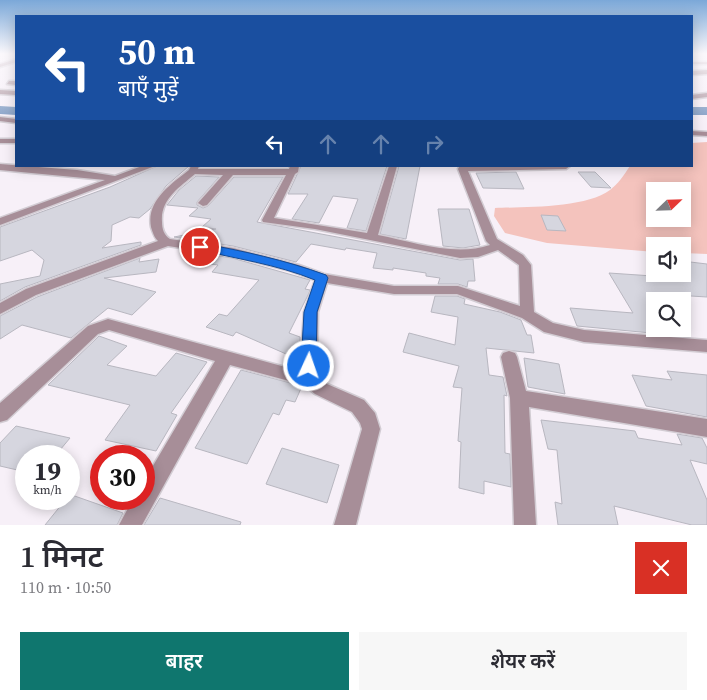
<!DOCTYPE html>
<html lang="hi">
<meta charset="utf-8">
<style>
:root{--surface:#fff;--page:#f7f7f7;--text:#2b2b33;--muted:#7c7c81;--accent:#0f766e}
body{margin:0;font-family:"Source Serif 4","Noto Sans Devanagari",serif;background:var(--page);color:var(--text);height:100vh;display:flex;flex-direction:column;font-size:19px;white-space:nowrap}
*{box-sizing:border-box;margin:0}
p{font-size:16px;color:var(--muted)}
.icon{flex:none;width:28px;height:28px;fill:none;stroke:currentColor;stroke-width:2;stroke-linecap:round;stroke-linejoin:round}
.map{position:relative;height:525px;overflow:hidden}
.side{display:flex;flex-direction:column;background:var(--surface);flex:1}
.side>*{flex:none}
.banner{position:absolute;left:15px;top:15px;width:678px;height:152px;border-radius:0px;box-shadow:0 2px 12px #0003;background:#1a4fa0;color:#fff;overflow:hidden}
.needle{width:32px;rotate:67deg}
.fabs{position:absolute;left:646px;top:182px;display:grid;gap:10px}
.fabs a{display:grid;place-items:center;width:45px;height:45px;border-radius:0px;background:var(--surface);box-shadow:0 2px 12px #0003;font-size:25px}
.speed{position:absolute;left:15px;top:445px;display:flex;gap:10px;font-size:25px;font-weight:700;text-align:center}
.speed>*{display:grid;place-content:center;width:65px;height:65px;border-radius:50%;background:var(--surface);box-shadow:0 2px 12px #0003;line-height:1}
.speed small{font-size:12px;font-weight:400}
.speed .limit{border:8px solid #d22;background:#fff;color:#111}
.pin{position:absolute;display:grid;place-items:center;width:42px;height:42px;color:#fff;margin:-21px;border:2px solid #fff;border-radius:50%;box-shadow:0 1px 5px #0007}
.me{position:absolute;width:55px;margin:-28px;rotate:3deg;stroke-linejoin:round;filter:drop-shadow(0 0 4px #0008)}
.turn{display:flex;align-items:center;gap:18px;height:105px;padding:0 20px;font-size:22px}
.turn .icon{width:65px;height:65px;stroke-width:2.5}
.turn b{display:block;font-size:35px;line-height:42px}
.lanes{display:flex;align-items:center;height:48px;padding:0 20px;background:#0003;justify-content:center;gap:25px;direction:ltr}
.lanes .off{opacity:.35}
.round{display:grid;place-items:center;flex:none;width:52px;height:52px;border-radius:0px;background:var(--page)}
.head{display:flex;align-items:center;justify-content:space-between;height:85px;padding:0 20px}
h1{font-size:30px;font-weight:600;line-height:38px}
.action{display:flex;gap:10px;margin-top:auto;padding:10px 20px}
.action a{flex:1;height:58px;border-radius:0px;background:var(--accent);color:#fff;font-size:20px;font-weight:600;line-height:58px;text-align:center}
.action a+a{background:var(--page);color:var(--text)}
.map>svg:first-child{display:block}
.green{fill:#f4c3bd;fill-rule:evenodd}
.lines{fill:none;stroke-linecap:round;stroke-linejoin:round}
.river{fill:#7997c1;fill-rule:evenodd}
.building{fill:#d6d6df;stroke:#b8b7c0}
.minor-casing{stroke:#d2ccd3;stroke-width:3}
.minor{fill:#a78e98;fill-rule:evenodd}
.route{fill:#1a73e8;stroke:#114b97}
</style>
<div class="map">
<svg width="707" height="525" viewBox="0 0 707 525">
<rect width="100%" height="100%" fill="#f7f0f8"/>
<path class="green" d="M707 142V254L683 253 682 246H655V252L547 243 505 233 494 216 495 208C525 207 586 208 610 190 618 184 624 175 630 166H691V143ZM655 191H682V219H655Z"/>
<g class="lines">
<g class="river">
<polygon points="0,106 16,107 16,115 0,114"/>
<rect x="691" y="107" width="16" height="8"/>
</g>
</g>
<g class="building">
<polygon points="157,166 189,166 166,186 150,209 139,218 130,217 112,225 111,241 102,248 141,242 141,245 25,287 0,301 0,284 40,276 44,260 32,250 0,261 0,227 110,187"/>
<polygon points="301,166 387,166 366,231 347,228 358,199 333,196 319,223 292,219 308,194 288,194"/>
<polygon points="399,166 420,166 406,239 380,234"/>
<polygon points="516,172 524,189 483,188 476,173"/>
<polygon points="578,172 595,172 611,188 591,187"/>
<polygon points="196,176 219,177 197,202 197,205 203,208 208,206 234,177 283,177 257,222 460,260 473,259 475,281 468,281 467,287 458,284 438,284 440,278 426,276 426,273 393,268 393,270 373,268 377,253 346,248 345,250 311,244 296,262 233,246 174,237 216,229 202,227 211,219 189,216 198,208 167,205 179,190"/>
<polygon points="438,209 469,209 480,245 463,248 443,246"/>
<polygon points="541,215 558,216 566,231 547,230"/>
<polygon points="206,254 232,258 310,280 305,289 310,290 309,293 289,333 300,337 300,349 293,357 236,332 233,336 206,327 219,314 227,316 259,280 212,272 218,265 186,261 186,256"/>
<polygon points="140,258 139,262 159,259 156,272 104,278 156,292 132,315 108,308 71,338 22,325 0,339 0,316 37,297"/>
<polygon points="682,261 707,264 707,297 691,296 676,301 655,301 655,329 659,329 662,334 577,326 570,308 633,313 609,273 682,278"/>
<polygon points="435,296 457,296 465,299 464,304 500,312 521,320 527,335 531,335 534,353 486,348 489,375 503,377 507,396 504,395 505,453 510,454 511,487 484,481 484,494 459,488 461,442 458,441 462,388 453,387 459,366 403,352 409,333 455,345 458,317 431,312"/>
<polygon points="99,336 127,346 107,365 156,376 176,353 207,362 171,413 177,415 156,451 105,440 130,405 48,385"/>
<polygon points="524,358 559,364 565,394 528,387"/>
<polygon points="241,370 302,386 295,402 286,400 279,415 273,413 247,464 195,448"/>
<polygon points="667,371 707,375 707,417 646,406 632,375 672,380"/>
<polygon points="541,420 635,431 638,438 682,445 677,434 702,438 707,448 707,464 690,460 707,500 707,525 692,525 614,506 618,525 558,525 555,502 562,504 557,450 548,449"/>
<polygon points="16,426 70,438 55,456 26,456 26,472 0,466 0,443"/>
<polygon points="282,448 339,465 327,503 266,484"/>
<polygon points="69,494 123,513 117,525 45,525 66,499 69,499"/>
<polygon points="160,498 241,522 240,525 144,525"/>
</g>
<g class="lines">
<g class="minor-casing">
<g id="minor">
<polygon points="16,59 16,62 0,67 0,64"/>
<rect x="691" y="62" width="16" height="2"/>
<polygon points="707,70 707,74 691,75 691,71"/>
<polygon points="9,81 16,81 16,85 7,84"/>
<polygon points="0,90 16,91 16,95 0,94"/>
<polygon points="707,93 707,97 691,99 691,95"/>
<polygon points="0,117 16,119 16,123 0,121"/>
<polygon points="691,131 707,132 707,136 691,135"/>
<rect x="0" y="139" width="16" height="4"/>
<polygon points="0,164 77,170 115,176 142,166 155,166 0,225 0,218 105,180 0,170"/>
<path d="M191 166H199L198 169H289L290 166H299L298 172 295 174 274 218 367 233 389 166H397L378 235C414 242 455 257 490 245L486 241 458 169 459 167 570 166 566 169 468 171 497 239 523 255 531 265 534 312 553 323 584 330 707 340V352L584 342 544 332 522 318 457 294H394L327 283 318 312 317 376 327 384 364 400 375 413 380 429 356 525H334L362 429 360 423 352 412 315 394 304 385 230 365 142 525H119L133 499H144V481L215 361 109 330 98 334 7 420 0 422V403L88 326 108 319 300 371 304 312 315 280 291 271 232 256 168 246 36 295 0 314V303L26 289 158 241C154 237 153 233 151 227 146 201 171 184 189 170ZM195 174 223 175 198 203 203 206 207 205 233 175H286L262 220 263 222 315 229 460 258 478 257 498 250 519 265 520 306 458 286H394L324 274 299 265 233 248 170 239C164 235 162 229 162 222 160 199 180 187 195 174Z"/>
<polygon points="509,351 515,353 517,357 526,391 707,419 707,437 529,407 536,525 514,525 510,398 501,357 503,353"/>
</g>
</g>
<use href="#minor" class="minor"/>
</g>
<linearGradient id="sky" x2="0" y2="1"><stop stop-color="#7ba8d8"/><stop offset="0.42" stop-color="#fbf8fc"/><stop offset="1" stop-color="#fbf8fc" stop-opacity="0"/></linearGradient>
<rect width="707" height="128" fill="url(#sky)"/>
<path class="route" d="M200 243C243 251 285 260 326 275L328 278 317 312 316 366 314 370 309 372 303 370 301 366 304 312 315 280C276 264 236 259 196 249V244Z"/>
</svg>
<div class="fabs">
<a><svg class="needle" viewBox="-14 -14 28 28"><path d="M0-13l5 13h-10z" fill="#e53935"/><path d="M0 13l5-13h-10z" fill="#7c7c81"/></svg></a>
<a><svg class="icon" aria-label="sound" viewBox="0 0 24 24"><path d="M4 9h4l5-4v14l-5-4H4zM17 9q2 3 0 6"/></svg></a>
<a><svg class="icon" aria-label="search" viewBox="0 0 24 24"><circle cx="10" cy="10" r="6"/><path d="M15 15l6 6"/></svg></a>
</div>
<div class="speed"><div>19<small>km/h</small></div><div class="limit">30</div></div>
<div class="pin" style="left:200px;top:247px;background:#d93025"><svg class="icon" aria-label="arrive" viewBox="0 0 24 24"><path d="M6 21V4h12l-3 4 3 4H6"/></svg></div>
<svg class="me" style="left:309px;top:366px" viewBox="-20 -20 40 40"><circle r="17" fill="#1a73e8" stroke="#fff" stroke-width="3"/><path d="M0-11L8 9 0 5-8 9z" fill="#fff"/></svg>
<div class="banner">
<div class="turn"><svg class="icon" aria-label="left" viewBox="0 0 24 24"><path d="M17 20v-9H6M10 6l-5 5 5 5"/></svg><div><b>50 m</b>बाएँ मुड़ें</div></div>
<div class="lanes"><svg class="icon" aria-label="left" viewBox="0 0 24 24"><path d="M17 20v-9H6M10 6l-5 5 5 5"/></svg><svg class="icon off" aria-label="ahead" viewBox="0 0 24 24"><path d="M12 20V5M6 11l6-6 6 6"/></svg><svg class="icon off" aria-label="ahead" viewBox="0 0 24 24"><path d="M12 20V5M6 11l6-6 6 6"/></svg><svg class="icon off" aria-label="right" viewBox="0 0 24 24"><path d="M7 20v-9h11M14 6l5 5-5 5"/></svg></div>
</div>
</div>
<section class="side">
<div class="head"><div><h1>1 मिनट</h1><p>110 m · 10:50</p></div><a class="round" style="background:#d93025;color:#fff"><svg class="icon" aria-label="close" viewBox="0 0 24 24"><path d="M6 6l12 12M18 6L6 18"/></svg></a></div>
<div class="action"><a>बाहर</a><a>शेयर करें</a></div>
</section>
